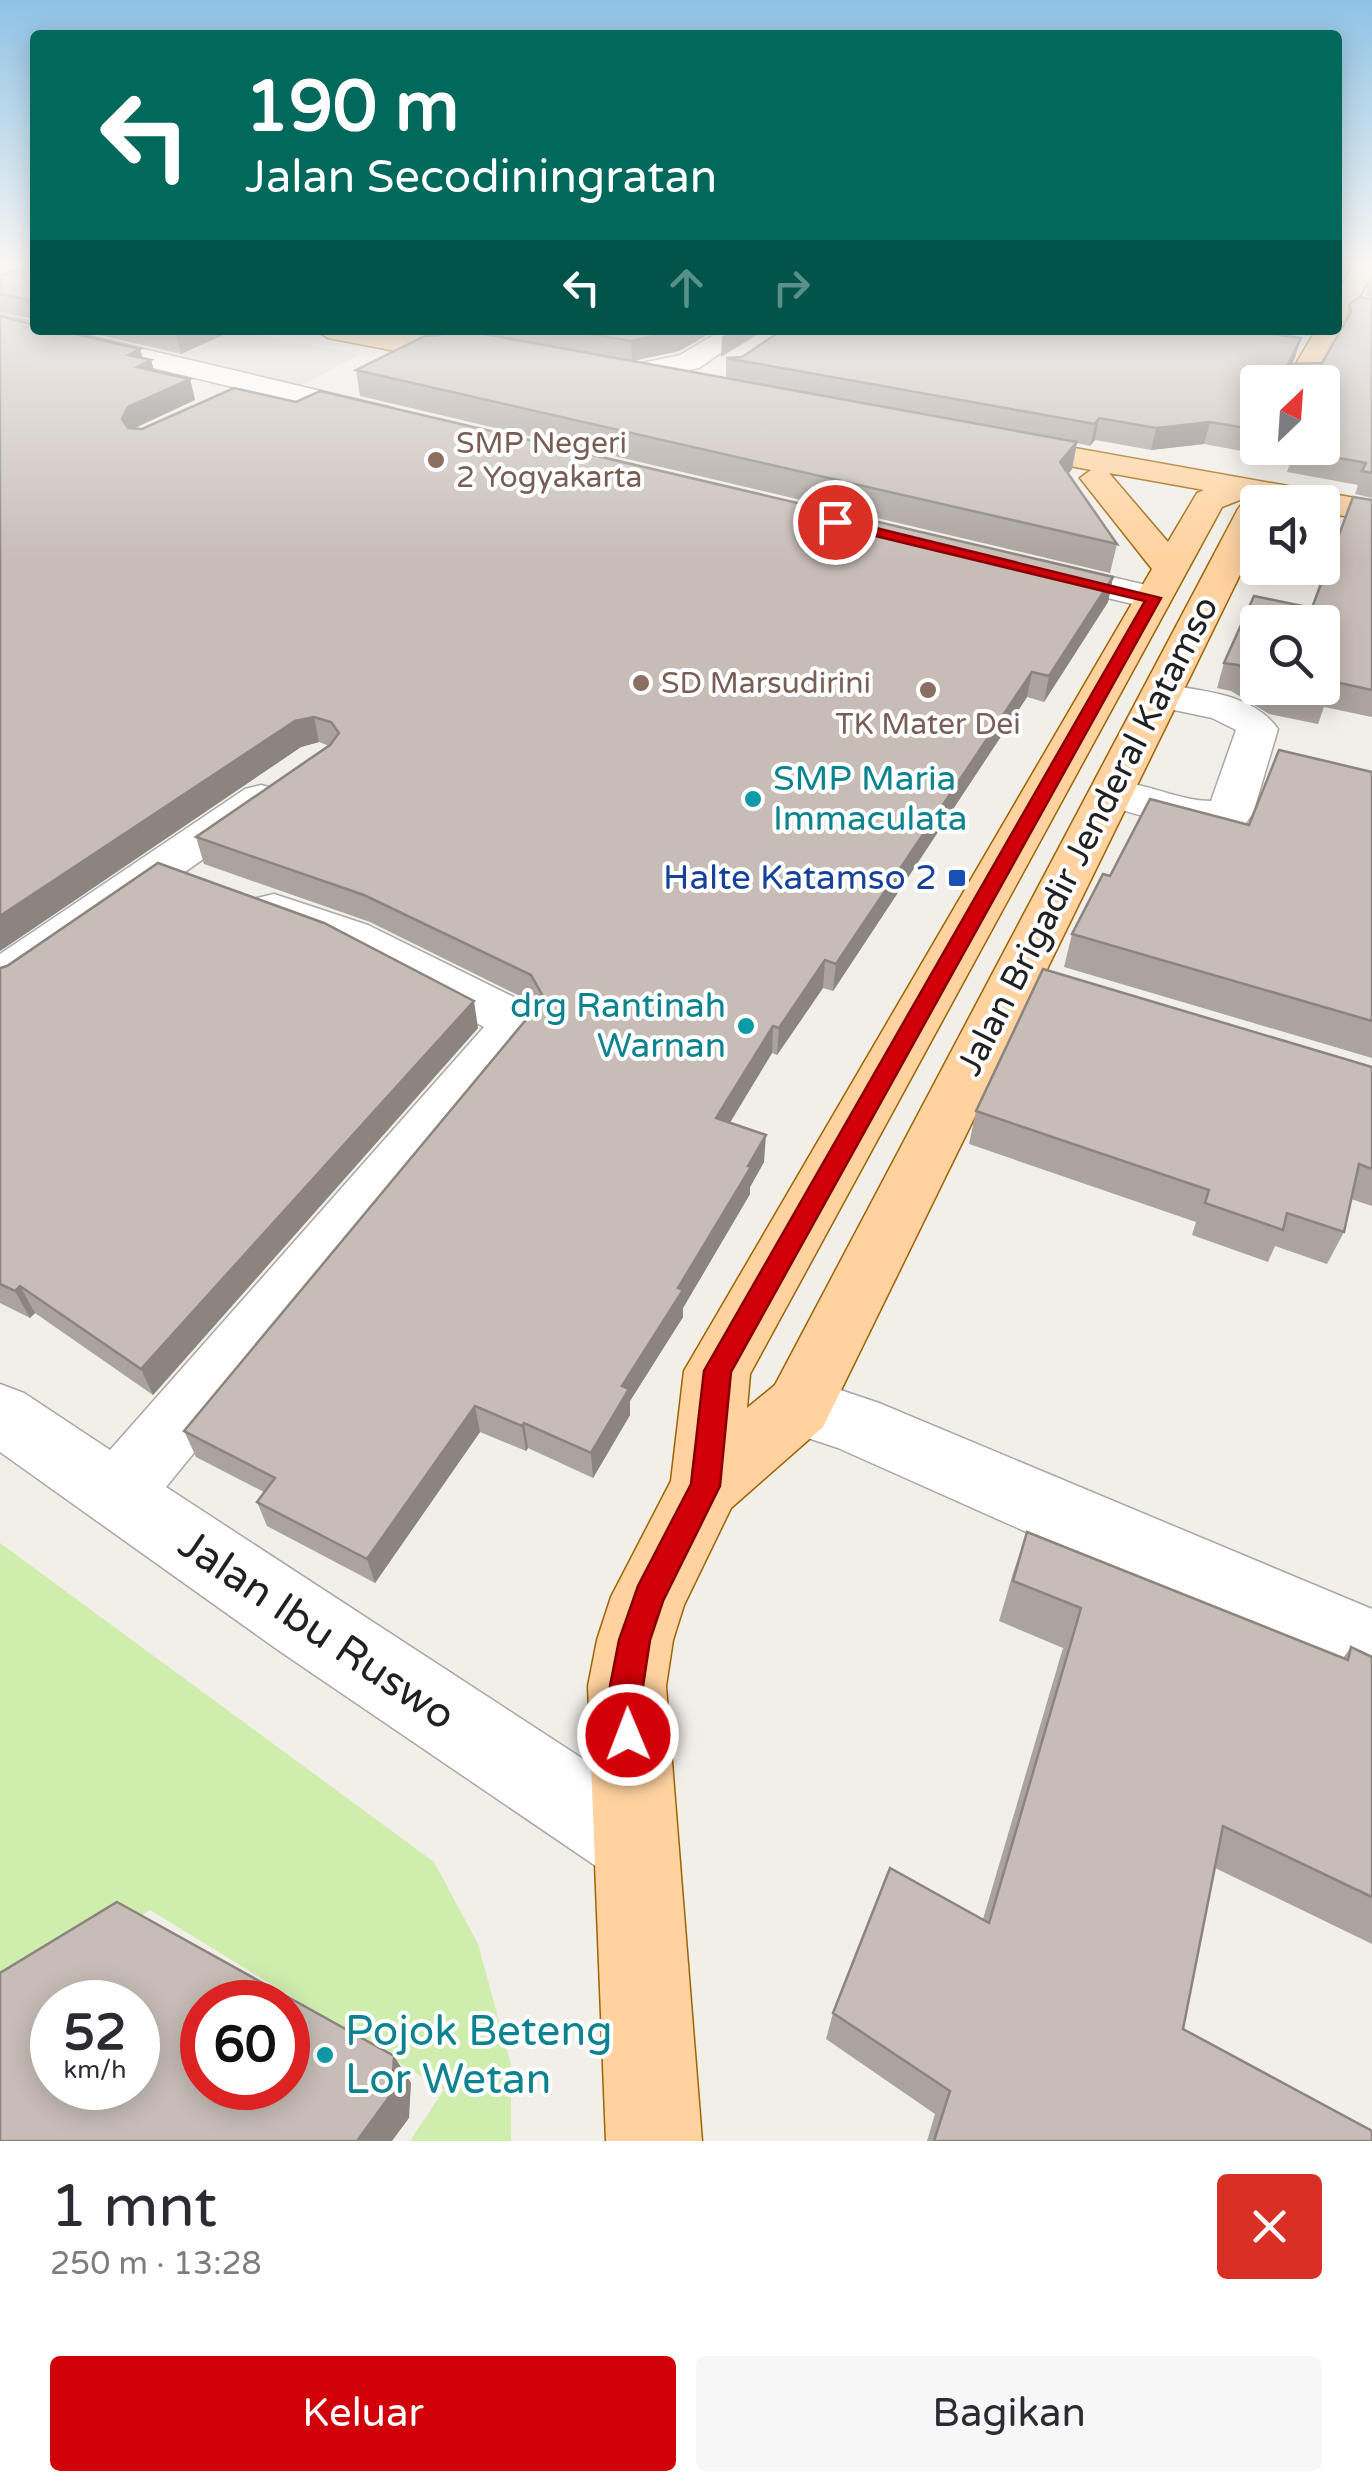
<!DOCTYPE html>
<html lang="id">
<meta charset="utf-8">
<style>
:root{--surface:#fff;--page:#f7f7f7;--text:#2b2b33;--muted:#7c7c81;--accent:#d20008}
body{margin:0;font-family:"Varela Round",sans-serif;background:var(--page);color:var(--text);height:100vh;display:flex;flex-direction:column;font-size:38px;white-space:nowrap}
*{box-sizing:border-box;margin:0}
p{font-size:32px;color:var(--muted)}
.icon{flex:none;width:55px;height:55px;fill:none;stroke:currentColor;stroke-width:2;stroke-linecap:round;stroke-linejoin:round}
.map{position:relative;height:2141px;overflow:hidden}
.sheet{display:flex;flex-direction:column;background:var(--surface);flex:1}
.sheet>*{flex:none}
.hud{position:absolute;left:30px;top:30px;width:1312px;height:305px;border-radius:10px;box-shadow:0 5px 25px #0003;background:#00695c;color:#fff;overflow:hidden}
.needle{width:65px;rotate:25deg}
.tools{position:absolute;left:1240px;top:365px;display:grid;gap:20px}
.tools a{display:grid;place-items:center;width:100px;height:100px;border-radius:10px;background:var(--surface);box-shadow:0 5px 25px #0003;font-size:50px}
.speed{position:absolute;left:30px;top:1980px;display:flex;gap:20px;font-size:50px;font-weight:700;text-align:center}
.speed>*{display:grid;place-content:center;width:130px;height:130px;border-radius:50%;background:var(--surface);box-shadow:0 5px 25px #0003;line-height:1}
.speed small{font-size:25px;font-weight:400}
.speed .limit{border:15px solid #d22;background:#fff;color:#111}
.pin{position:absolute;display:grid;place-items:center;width:85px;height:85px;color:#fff;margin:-42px;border:5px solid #fff;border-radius:50%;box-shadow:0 2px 10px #0007}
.me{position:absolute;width:110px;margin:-55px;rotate:359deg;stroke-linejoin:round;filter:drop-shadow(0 0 8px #0008)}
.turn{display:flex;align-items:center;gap:35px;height:210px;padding:0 50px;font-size:45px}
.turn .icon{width:130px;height:130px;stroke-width:2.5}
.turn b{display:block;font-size:70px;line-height:85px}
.lanes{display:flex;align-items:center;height:95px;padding:0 50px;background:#0003;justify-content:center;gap:50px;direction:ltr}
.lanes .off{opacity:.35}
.round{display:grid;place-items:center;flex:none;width:105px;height:105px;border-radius:10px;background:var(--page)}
.head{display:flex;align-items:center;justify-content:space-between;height:170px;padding:0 50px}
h1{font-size:60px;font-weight:600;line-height:75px}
.button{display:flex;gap:20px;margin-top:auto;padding:20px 50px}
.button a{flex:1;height:115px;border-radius:10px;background:var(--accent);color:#fff;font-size:40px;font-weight:600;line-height:115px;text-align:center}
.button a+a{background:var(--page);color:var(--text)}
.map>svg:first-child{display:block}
.grass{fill:#cfedad}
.parking{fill:#e1e1e1}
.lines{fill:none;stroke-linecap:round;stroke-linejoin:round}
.minor-casing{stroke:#a8a8a8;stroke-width:3}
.major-casing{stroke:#9e6400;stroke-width:3}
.minor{fill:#fff;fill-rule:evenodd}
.major{fill:#ffd29f;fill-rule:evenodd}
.wall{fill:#aba39d;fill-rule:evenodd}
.shaded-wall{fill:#8b847f}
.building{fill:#c7bdb6;stroke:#8b847f;stroke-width:2.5;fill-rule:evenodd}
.route{fill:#d20008;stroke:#880005;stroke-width:2.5}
.education-dot{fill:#8d6e63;stroke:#fff;stroke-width:4}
.culture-dot{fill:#0f9aa8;stroke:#fff;stroke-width:4}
.transit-dot{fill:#1a4fb4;stroke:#fff;stroke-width:4}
.labels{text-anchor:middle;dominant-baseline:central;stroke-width:8;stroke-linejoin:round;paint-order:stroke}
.far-education-label{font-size:30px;fill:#785e54;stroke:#fff;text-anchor:start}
.culture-label{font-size:35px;fill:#0d838f;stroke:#fff;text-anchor:start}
.street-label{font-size:35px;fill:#212121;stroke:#fff}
.transit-label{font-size:35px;fill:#164399;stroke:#fff;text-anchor:end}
.near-street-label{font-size:42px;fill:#212121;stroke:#fff}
.near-culture-label{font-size:42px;fill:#0d838f;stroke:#fff;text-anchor:start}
</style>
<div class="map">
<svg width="1372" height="2141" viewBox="0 0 1372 2141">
<rect width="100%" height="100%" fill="#f2eee8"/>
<polygon class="grass" points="0,1543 434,1862 478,1944 511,2065 511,2141 410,2141 444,2090 150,1910 0,2008"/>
<polygon class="parking" points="234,330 360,354 300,386 175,357"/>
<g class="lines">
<g class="minor-casing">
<g id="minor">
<polygon points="0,315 35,323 35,330 63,330 393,408 397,414 393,420 382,423 0,331"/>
<polygon points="722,330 754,330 699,368 629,382 619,380 615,374 619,368 680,355"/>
<polygon points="1040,560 1167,590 1172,598 1167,606 1154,609 1027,579 1022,571 1027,563"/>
<path d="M1160 683C1201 692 1252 692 1278 729L1253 813 1246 823C1193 836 1146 816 1095 802L1089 793 1095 784C1132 774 1173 801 1211 801L1236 730 1212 718 1146 704 1140 695 1146 686Z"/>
<polygon points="261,785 277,789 283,798 277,807 18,990 0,995 0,954 245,789"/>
<polygon points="274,894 368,925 532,1006 543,1025 166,1487 666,1813 678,1843 666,1873 636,1885 606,1873 278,1650 0,1452 0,1384 24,1393 110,1450 484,1027 332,947 257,920 250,909 257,898"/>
<polygon points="799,1376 879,1403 1372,1609 1372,1686 838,1448 775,1427 765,1406 775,1385"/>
</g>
</g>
<g class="major-casing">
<g id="major">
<polygon points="0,261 35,266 35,280 0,274"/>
<polygon points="1355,261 1372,261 1372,274 1347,320 1338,322 1338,292"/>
<polygon points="1338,324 1342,330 1313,382 1285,382 1316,330 1338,330"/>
<polygon points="315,330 437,330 510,344 514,350 500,358 444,347 442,356 432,358 328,338"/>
<path d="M1002 435 1372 501V521L1322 512V502H1258V538L823 1427 731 1508 684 1605 673 1640 666 1686 702 2141H606L588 1686 597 1640 611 1597 671 1481 684 1371 1152 569 1080 478 1091 470 991 451 987 444 991 437ZM1109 473 1204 490 1197 493 1168 542ZM1245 498 1253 499 1243 502 1238 509 775 1385 747 1408 750 1374 1222 507Z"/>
</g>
</g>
<use href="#minor" class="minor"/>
<use href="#major" class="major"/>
</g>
<g class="wall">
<polygon points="35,263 35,319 0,313 0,276"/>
<polygon points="1372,274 1372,297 1365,295"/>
<path d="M1372 299V498L1355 494 1358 485 1287 472 1291 460 1204 444 1151 450 1095 440 1090 446 1077 443 1072 469 1068 474 1117 544 1110 573 360 396 356 370 483 334 482 330H716L679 351 633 361 726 378V358L1301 338 1292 364 1322 363 1343 326 1349 305ZM1258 382 1322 448H1258Z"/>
<polygon points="79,330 234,330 181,354"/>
<polygon points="1266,330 1313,330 1308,336"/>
<polygon points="140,349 143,358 151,360 154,371 190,379 195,400 134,428 1113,577 1108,602 1044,702 1027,697 833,991 823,988 777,1055 772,1053 730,1123 764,1162 750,1187 750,1194 683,1308 683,1317 630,1401 630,1415 593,1478 528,1448 526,1451 480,1432 375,1583 267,1526 257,1502 264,1492 196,1457 184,1431 536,1007 534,1003 370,922 204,864 196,837 329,746 319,742 301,747 0,951"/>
<path d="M1353 497 1372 500V717L1324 707 1318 724 1269 714 1231 691 1217 688 1224 663 1254 596 1312 608ZM1258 622H1322V688H1258Z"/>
<polygon points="1372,772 1372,1058 1064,967 1072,934 1110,876 1249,825"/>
<polygon points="0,968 478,1028 153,1395 35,1313 30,1318 0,1303"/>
<polygon points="1372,1067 1372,1206 1351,1199 1344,1232 1327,1264 1275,1246 1268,1262 1192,1235 1196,1222 969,1144 976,1111"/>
<polygon points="1027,1532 1343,1658 1351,1647 1372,1657 1372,1944 1215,1868 1183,2029 1372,2141 927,2141 935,2114 826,2039 833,2013 983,1919 1063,1648 999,1621 1013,1573"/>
</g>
<g class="shaded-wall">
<polygon points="1346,261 1351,261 1338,285 1340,271"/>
<polygon points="184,330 234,330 181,354 176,334"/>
<polygon points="681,330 716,330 679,351 632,361 631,341"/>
<polygon points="733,330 765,330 721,357 722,337"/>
<polygon points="1301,338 1295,358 1283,382 1288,364"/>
<polygon points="140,349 144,364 151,360 157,381 142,388 128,355"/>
<polygon points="190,379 195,400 133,429 128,441 122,419 128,407"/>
<polygon points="1099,418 1095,440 1090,446 1095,424"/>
<polygon points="1210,422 1204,444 1151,450 1156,428"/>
<polygon points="1077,442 1072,469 1055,490 1060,462"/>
<polygon points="1113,577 1108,602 1044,702 1049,676"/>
<polygon points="1032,672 1027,697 833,991 836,964"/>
<polygon points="314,717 319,742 301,747 0,951 0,916 295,721"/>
<polygon points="825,960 823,988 777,1055 779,1028"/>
<polygon points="474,1001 478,1028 153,1395 141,1369"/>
<polygon points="773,1026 772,1053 716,1145 716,1118"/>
<polygon points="766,1135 764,1162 750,1187 750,1194 683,1308 683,1317 630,1401 630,1415 593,1478 591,1453 622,1386"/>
<polygon points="20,1286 35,1313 30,1318 15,1291"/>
<polygon points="475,1406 480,1432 375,1583 367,1559"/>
<polygon points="524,1423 528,1448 526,1451 522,1426"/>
<polygon points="394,2056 411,2083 409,2118 392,2141 357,2141"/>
</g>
<g class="building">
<polygon points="1338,261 1346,261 1340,271 1340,306 1338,306"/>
<polygon points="35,263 35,306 33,306 30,300 0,294 0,276"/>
<polygon points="1359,297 1372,299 1372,473 1362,471 1366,463 1294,450 1295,448 1322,448 1322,382 1258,382 1258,430 1210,422 1156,428 1099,418 1095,424 726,358 742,357 782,330 1247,330 1301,338 1288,364 1322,363 1351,312 1349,305"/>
<polygon points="0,316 35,325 35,330 58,330 140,349 128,355 151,360 137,367 190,379 128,407 122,419 128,428 142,429 234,388 296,402 320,391 1113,577 1049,676 1032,672 836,964 825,960 779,1028 773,1026 716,1118 766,1135 748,1166 751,1167 678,1288 683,1290 622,1386 629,1389 591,1453 524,1423 522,1426 475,1406 367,1559 257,1502 275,1478 184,1431 544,998 531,975 364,895 196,837 330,745 339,733 331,722 314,717 295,721 0,916"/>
<polygon points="161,330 184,330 176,334"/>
<polygon points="443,330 462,330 1077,442 1060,462 1117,544 356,370 425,336 440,335"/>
<polygon points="569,330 681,330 631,341"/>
<polygon points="1353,497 1372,500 1372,690 1331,681 1327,699 1276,688 1322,688 1322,622 1258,622 1258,677 1238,665 1224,663 1254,596 1312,608"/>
<polygon points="1279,750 1372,772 1372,1021 1072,934 1103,874 1110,876 1150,799 1249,825"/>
<polygon points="158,863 324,923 474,1001 141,1369 20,1286 15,1291 0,1284 0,968 7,966"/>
<polygon points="1043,969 1372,1067 1372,1169 1359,1164 1344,1232 1287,1213 1283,1230 1205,1203 1209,1190 976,1111"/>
<polygon points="1027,1532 1348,1660 1351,1647 1372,1657 1372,1897 1223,1826 1183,2029 1372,2131 1372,2141 934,2141 950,2091 833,2013 890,1868 989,1923 1081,1608 1013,1581"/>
<path d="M117 1902 394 2056 392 2093 357 2141H0V1973ZM52 2002H138V2088H52ZM202 2002H288V2088H202Z"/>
</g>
<linearGradient id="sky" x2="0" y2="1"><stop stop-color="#8ec2e5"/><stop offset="0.47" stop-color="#f9f7f5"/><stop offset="1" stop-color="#f9f7f5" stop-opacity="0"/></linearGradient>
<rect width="1372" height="561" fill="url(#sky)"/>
<polygon class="route" points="835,518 1161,598 731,1372 720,1486 663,1601 650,1640 643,1686 644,1735 640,1747 628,1751 616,1747 611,1735 610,1686 619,1640 638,1586 691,1484 704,1371 1145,601 830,525 830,519"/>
<g class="education-dot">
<circle cx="436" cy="460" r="10"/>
<circle cx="641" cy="683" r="10"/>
<circle cx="928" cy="690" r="10"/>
</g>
<g class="culture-dot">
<circle cx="753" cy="799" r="10"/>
<circle cx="746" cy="1026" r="10"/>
<circle cx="325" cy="2055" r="10"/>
</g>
<rect class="transit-dot" x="947" y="868" width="20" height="20" rx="5"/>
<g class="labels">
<g class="far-education-label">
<text x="456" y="443">SMP Negeri<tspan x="456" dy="34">2 Yogyakarta</tspan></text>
<text x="661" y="683">SD Marsudirini</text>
<text x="928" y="724" text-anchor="middle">TK Mater Dei</text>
</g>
<g class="culture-label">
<text x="773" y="779">SMP Maria<tspan x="773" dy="40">Immaculata</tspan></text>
<text x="726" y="1006" text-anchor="end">drg Rantinah<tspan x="726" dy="40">Warnan</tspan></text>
</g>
<g class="street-label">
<text transform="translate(1088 836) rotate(-63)">Jalan Brigadir Jenderal Katamso</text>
</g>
<g class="transit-label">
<text x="937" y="878">Halte Katamso 2</text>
</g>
<g class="near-street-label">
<text transform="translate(317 1630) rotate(34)">Jalan Ibu Ruswo</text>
</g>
<g class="near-culture-label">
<text x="345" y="2031">Pojok Beteng<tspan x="345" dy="48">Lor Wetan</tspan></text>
</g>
</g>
</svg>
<div class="tools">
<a><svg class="needle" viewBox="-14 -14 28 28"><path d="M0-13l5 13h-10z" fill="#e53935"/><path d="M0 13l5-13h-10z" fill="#7c7c81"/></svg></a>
<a><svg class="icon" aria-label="sound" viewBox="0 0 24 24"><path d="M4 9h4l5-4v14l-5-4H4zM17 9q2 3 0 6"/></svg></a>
<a><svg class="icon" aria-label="search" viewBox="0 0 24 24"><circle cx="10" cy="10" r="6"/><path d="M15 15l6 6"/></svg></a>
</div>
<div class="speed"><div>52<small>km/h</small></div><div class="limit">60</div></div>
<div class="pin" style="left:835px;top:522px;background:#d93025"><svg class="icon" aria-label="arrive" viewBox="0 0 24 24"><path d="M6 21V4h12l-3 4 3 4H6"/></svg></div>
<svg class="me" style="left:628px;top:1735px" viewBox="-20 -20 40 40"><circle r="17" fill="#d20008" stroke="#fff" stroke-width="3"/><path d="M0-11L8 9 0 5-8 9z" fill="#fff"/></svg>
<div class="hud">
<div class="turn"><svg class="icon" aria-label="left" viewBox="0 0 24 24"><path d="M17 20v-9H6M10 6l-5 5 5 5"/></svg><div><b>190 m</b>Jalan Secodiningratan</div></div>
<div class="lanes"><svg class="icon" aria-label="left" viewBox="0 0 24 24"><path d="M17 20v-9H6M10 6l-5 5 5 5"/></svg><svg class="icon off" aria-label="ahead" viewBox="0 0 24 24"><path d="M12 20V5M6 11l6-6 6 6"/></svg><svg class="icon off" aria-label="right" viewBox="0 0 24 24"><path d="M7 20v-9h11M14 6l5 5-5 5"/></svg></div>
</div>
</div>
<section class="sheet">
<div class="head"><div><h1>1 mnt</h1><p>250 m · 13:28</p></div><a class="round" style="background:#d93025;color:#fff"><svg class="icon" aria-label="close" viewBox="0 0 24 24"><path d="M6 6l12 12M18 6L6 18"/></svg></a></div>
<div class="button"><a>Keluar</a><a>Bagikan</a></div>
</section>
